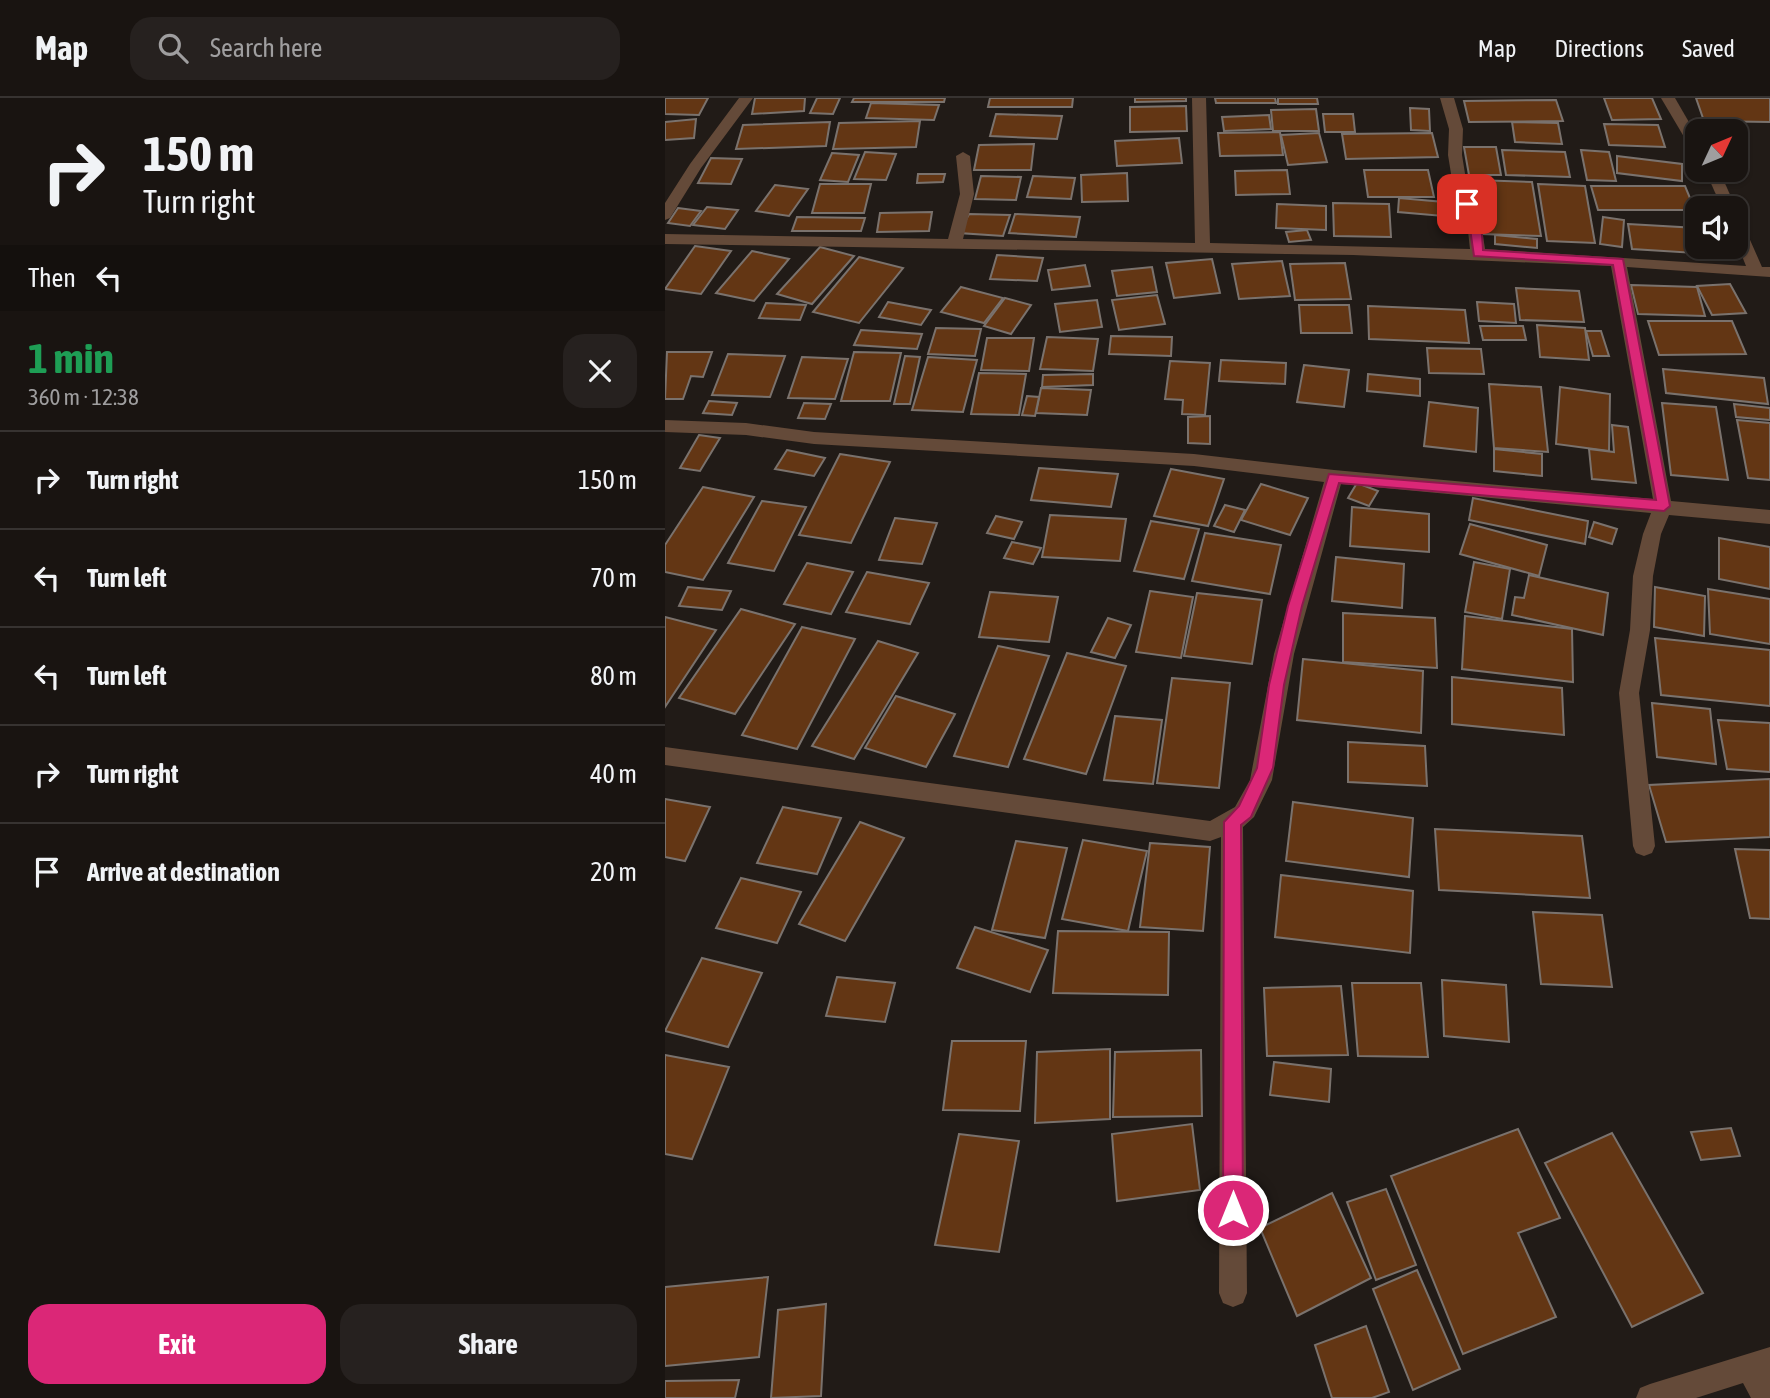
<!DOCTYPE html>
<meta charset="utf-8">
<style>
:root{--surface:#191411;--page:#26211f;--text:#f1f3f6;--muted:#9f9e9f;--line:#373331;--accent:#db2777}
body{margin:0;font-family:"Asap Condensed",sans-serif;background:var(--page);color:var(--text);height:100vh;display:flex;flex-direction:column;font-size:26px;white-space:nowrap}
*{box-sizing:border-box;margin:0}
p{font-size:23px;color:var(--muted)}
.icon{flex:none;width:38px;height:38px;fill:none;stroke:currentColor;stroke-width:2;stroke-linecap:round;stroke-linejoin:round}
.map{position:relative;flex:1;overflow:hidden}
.details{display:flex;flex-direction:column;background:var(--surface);width:665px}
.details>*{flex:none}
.banner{background:#191411;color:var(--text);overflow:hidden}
.needle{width:46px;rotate:46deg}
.controls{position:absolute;left:1020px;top:21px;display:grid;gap:14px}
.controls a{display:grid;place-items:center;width:63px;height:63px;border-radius:14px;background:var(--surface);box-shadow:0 2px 5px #0004,0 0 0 2px var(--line);font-size:35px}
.pin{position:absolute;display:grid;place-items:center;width:60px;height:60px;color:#fff;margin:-30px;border-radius:14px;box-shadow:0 4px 10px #0006}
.me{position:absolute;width:77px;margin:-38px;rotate:0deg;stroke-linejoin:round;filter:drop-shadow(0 0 5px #0008)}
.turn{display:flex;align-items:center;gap:24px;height:147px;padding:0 28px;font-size:32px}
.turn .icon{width:91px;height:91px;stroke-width:2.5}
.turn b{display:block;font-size:49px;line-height:60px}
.then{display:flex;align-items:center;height:66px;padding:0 28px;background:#0003;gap:14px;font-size:26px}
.round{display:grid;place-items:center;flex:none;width:74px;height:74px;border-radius:21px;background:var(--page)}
.overview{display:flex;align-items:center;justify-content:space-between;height:119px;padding:0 28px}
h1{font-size:42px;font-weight:700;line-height:52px;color:#1e9e55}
.cta{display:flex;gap:14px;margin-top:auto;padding:14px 28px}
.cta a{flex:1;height:80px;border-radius:21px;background:var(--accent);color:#fff;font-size:28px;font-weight:700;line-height:80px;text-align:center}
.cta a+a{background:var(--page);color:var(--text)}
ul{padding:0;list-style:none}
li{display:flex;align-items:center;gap:21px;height:98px;padding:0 28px;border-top:2px solid var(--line)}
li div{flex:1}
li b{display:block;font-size:26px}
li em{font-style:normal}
header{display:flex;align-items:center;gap:42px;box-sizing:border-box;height:98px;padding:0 35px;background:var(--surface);border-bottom:2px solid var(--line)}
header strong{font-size:33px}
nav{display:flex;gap:38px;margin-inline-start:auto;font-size:24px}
.search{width:490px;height:63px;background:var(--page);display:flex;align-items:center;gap:18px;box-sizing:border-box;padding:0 24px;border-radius:21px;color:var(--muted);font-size:26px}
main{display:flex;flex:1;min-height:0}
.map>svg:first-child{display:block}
.building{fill:#633614;stroke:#7a726d;stroke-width:2}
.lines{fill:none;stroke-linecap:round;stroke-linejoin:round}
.minor{fill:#644a39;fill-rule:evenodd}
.route{fill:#db2777;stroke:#8e194d;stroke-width:2}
</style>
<header>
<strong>Map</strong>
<div class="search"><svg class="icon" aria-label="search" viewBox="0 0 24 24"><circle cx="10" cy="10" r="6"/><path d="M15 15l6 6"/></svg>Search here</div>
<nav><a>Map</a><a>Directions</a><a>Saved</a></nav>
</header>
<main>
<section class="details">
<div class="banner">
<div class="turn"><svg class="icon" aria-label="right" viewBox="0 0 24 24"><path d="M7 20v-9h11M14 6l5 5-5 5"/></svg><div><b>150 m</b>Turn right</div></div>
<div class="then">Then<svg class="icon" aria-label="left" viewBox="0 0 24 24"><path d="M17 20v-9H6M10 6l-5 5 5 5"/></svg></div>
</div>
<div class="overview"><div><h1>1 min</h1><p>360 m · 12:38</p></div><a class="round"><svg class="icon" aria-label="close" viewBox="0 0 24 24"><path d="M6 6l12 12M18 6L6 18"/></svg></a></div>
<ul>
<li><svg class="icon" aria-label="right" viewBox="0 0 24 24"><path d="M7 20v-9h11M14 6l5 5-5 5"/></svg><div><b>Turn right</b></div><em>150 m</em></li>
<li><svg class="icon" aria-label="left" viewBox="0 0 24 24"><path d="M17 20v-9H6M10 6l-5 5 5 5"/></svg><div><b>Turn left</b></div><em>70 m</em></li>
<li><svg class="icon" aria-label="left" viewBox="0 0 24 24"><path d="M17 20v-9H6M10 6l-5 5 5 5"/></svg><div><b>Turn left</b></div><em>80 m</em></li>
<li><svg class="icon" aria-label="right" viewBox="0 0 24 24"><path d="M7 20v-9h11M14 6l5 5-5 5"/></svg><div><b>Turn right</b></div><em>40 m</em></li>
<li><svg class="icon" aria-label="arrive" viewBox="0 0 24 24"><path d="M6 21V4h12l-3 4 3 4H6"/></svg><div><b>Arrive at destination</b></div><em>20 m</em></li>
</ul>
<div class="cta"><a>Exit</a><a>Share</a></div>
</section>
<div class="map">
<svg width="1105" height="1300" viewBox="0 0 1105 1300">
<rect width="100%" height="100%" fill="#211b17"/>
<g class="building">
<polygon points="0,0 43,0 34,17 0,16"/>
<polygon points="90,0 140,0 139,13 87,16"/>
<polygon points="152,0 175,0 168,16 145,15"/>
<polygon points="189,0 280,0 279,4 187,4"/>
<polygon points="325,0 408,0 407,9 323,9"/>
<polygon points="470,0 521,0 521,3 470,4"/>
<polygon points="550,0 610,0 611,5 551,5"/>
<polygon points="613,0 652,0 653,6 613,6"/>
<polygon points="939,0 987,0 996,21 947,22"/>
<polygon points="1031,0 1105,0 1105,24 1039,23"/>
<polygon points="891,2 898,23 804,24 799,3"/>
<polygon points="206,5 274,7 269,22 201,20"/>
<polygon points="521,8 522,33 465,34 465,9"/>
<polygon points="745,10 764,11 765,33 746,32"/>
<polygon points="651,11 654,33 608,33 606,12"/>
<polygon points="331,16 397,18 392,41 325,38"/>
<polygon points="658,16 688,16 690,34 660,34"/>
<polygon points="604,17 606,31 559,33 557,19"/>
<polygon points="31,21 29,40 0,42 0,24"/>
<polygon points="255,23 251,49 168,51 174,25"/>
<polygon points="165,24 161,48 71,51 78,27"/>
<polygon points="847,24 893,25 897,46 850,44"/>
<polygon points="939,26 993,27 1000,49 944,47"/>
<polygon points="615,34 618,57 555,58 553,35"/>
<polygon points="654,35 662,64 623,67 616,37"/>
<polygon points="767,35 773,59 681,61 677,36"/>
<polygon points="514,40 517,65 452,68 450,43"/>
<polygon points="369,46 366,72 309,72 314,47"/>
<polygon points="799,49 831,49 836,77 804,77"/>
<polygon points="837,52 900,54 905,79 841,77"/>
<polygon points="916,52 944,54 951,83 922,82"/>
<polygon points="200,54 231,56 221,82 189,81"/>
<polygon points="167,55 194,57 183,84 155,82"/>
<polygon points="952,58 1017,66 1017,83 952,75"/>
<polygon points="46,60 77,61 66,86 33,85"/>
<polygon points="622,72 625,96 571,97 570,73"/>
<polygon points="699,72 763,72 769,99 703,99"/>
<polygon points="462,75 463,103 417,104 416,77"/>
<polygon points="253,76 280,76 278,84 252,85"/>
<polygon points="316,78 356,79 351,102 310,101"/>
<polygon points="368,78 410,80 406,101 362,99"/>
<polygon points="810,82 867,84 876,138 816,136"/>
<polygon points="155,86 206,86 199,115 147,115"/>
<polygon points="873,86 920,88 930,145 882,143"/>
<polygon points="110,87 143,91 124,118 91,113"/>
<polygon points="926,88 1020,88 1030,112 933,112"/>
<polygon points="734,100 779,104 778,118 733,114"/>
<polygon points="668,105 724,106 726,139 669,138"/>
<polygon points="612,106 661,108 661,132 611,130"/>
<polygon points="42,109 73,112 60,131 28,127"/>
<polygon points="13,110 36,113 25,128 3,125"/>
<polygon points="267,114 264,133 212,134 215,115"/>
<polygon points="304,116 345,117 338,138 294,135"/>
<polygon points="350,116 415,119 411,139 344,135"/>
<polygon points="132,119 200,120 196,133 127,133"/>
<polygon points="938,119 959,122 957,149 935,146"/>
<polygon points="963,126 1032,130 1032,149 1044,149 1046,156 967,151"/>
<polygon points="642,132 646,142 624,144 621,134"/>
<polygon points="830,137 872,141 872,150 830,146"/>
<polygon points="30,148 66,153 36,196 0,191"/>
<polygon points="155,149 189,158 147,206 112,196"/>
<polygon points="87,153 124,161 89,203 51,195"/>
<polygon points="332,157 378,160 372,183 325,181"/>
<polygon points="194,159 238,170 194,225 148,214"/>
<polygon points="547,161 555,195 509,200 501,165"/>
<polygon points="617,163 625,198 574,201 567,166"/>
<polygon points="680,165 686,201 630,202 625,166"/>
<polygon points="420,167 425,188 387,192 383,172"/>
<polygon points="487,169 492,194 452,198 447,173"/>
<polygon points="1065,186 1081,215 1047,217 1032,188"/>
<polygon points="966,187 1032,189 1040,218 973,216"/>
<polygon points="296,189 338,200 319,225 276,214"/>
<polygon points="851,190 914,193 919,224 855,222"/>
<polygon points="492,197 500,226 454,232 447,202"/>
<polygon points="340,200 366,207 346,236 319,228"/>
<polygon points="432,202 437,229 395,234 390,206"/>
<polygon points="223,204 266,212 256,227 214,219"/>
<polygon points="812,204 849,206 851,225 814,223"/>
<polygon points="101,205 141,207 135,222 94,220"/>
<polygon points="634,207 684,207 687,235 636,235"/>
<polygon points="703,208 800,212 804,245 704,241"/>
<polygon points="983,223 1067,223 1081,256 994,257"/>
<polygon points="872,227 920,230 924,262 875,259"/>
<polygon points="815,228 858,228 861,242 818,242"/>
<polygon points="271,230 316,231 310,258 263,256"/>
<polygon points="196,232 257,236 252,251 189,247"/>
<polygon points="921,233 936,233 944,258 928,258"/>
<polygon points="446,238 507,239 506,258 444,256"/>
<polygon points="382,239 433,241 428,273 375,271"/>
<polygon points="322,240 369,240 364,273 316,272"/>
<polygon points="762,250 816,251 819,276 764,275"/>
<polygon points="2,254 47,254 38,279 26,278 18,301 0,301"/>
<polygon points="189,254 236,255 225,303 176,303"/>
<polygon points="63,256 120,258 105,299 47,297"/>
<polygon points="240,258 255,259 245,306 229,306"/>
<polygon points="137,259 183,261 170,301 123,300"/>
<polygon points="263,259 312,262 298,314 247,312"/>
<polygon points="556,262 621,265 620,286 554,283"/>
<polygon points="505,263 545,265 540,317 517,316 518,302 500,301"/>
<polygon points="639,267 684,272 679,309 632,304"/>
<polygon points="998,271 1099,280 1103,306 1001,295"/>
<polygon points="314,275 361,276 354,317 306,316"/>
<polygon points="428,276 428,287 377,289 378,277"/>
<polygon points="703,276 755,281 755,298 702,293"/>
<polygon points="824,286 876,289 883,354 829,350"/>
<polygon points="895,289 945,296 944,353 891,346"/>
<polygon points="376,290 426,292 422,317 371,315"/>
<polygon points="362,298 374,299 370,318 357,317"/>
<polygon points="44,303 72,305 67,317 38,315"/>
<polygon points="764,304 813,310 811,354 759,348"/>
<polygon points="139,305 166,306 160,321 133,320"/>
<polygon points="997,305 1051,309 1063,382 1006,377"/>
<polygon points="1069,306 1105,310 1105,322 1071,319"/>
<polygon points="545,318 545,346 523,345 523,319"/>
<polygon points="1072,322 1105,325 1105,382 1083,380"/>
<polygon points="947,327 963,329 971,385 927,381 924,351 949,354"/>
<polygon points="34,337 55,340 35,373 15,370"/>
<polygon points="829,351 877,356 877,378 829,373"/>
<polygon points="122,352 160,360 149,378 110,371"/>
<polygon points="175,356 225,364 186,445 134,437"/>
<polygon points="374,370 453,376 446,409 366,402"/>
<polygon points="506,371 559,381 543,428 489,418"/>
<polygon points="692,385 713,393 704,408 683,400"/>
<polygon points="596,386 643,400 625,437 576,422"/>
<polygon points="38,389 89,399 38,482 0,474 0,447"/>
<polygon points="808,400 923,423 920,446 804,422"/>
<polygon points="97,403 141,409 109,473 63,465"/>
<polygon points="560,407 580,412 569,434 549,428"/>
<polygon points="687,409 764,416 764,454 685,448"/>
<polygon points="385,417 461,421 455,463 377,459"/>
<polygon points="331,418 357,424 349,441 322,435"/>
<polygon points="230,420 272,425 257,466 214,462"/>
<polygon points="486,423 534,431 519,481 469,473"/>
<polygon points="929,424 952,431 947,446 924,439"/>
<polygon points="805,426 882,447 874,478 795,456"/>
<polygon points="540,435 616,447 605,496 527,483"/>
<polygon points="1054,440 1105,449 1105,491 1054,481"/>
<polygon points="347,444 376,450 368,466 339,460"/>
<polygon points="671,459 739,466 737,510 667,503"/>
<polygon points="809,464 845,471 837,521 800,514"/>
<polygon points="142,465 188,474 166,516 119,506"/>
<polygon points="202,474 264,485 245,526 181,514"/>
<polygon points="864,477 943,495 938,537 847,517 850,499 859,500"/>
<polygon points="23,489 66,493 57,512 14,508"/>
<polygon points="990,489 1040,498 1039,538 989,529"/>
<polygon points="1043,491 1105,501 1105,546 1045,536"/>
<polygon points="485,493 528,499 516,560 471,554"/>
<polygon points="325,494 393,499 384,544 314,539"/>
<polygon points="532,495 597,502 587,566 519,558"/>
<polygon points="76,511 130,526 70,616 14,600"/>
<polygon points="678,515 770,520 772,570 678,564"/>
<polygon points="800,518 907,531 908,584 797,571"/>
<polygon points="0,519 51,532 0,609"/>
<polygon points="443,520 466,527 450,560 426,554"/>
<polygon points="137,529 190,541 132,651 77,637"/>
<polygon points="990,540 1105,552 1105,608 996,597"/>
<polygon points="213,543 253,555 189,661 147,648"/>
<polygon points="333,548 384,558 343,669 289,658"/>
<polygon points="402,555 461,568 421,676 359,661"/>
<polygon points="638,561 758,573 756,635 632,622"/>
<polygon points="787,579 897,590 899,637 787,626"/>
<polygon points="507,580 565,585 554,690 492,685"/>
<polygon points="231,598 290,616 261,669 200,650"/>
<polygon points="987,605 1045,611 1051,666 992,659"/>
<polygon points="450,618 497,622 488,686 439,682"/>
<polygon points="1053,622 1105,625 1105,674 1062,671"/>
<polygon points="683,644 760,648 762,688 683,684"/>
<polygon points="1105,681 1105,739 1001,744 984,687"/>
<polygon points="0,701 45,709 20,763 0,759"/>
<polygon points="628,704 748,720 744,779 621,763"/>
<polygon points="118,709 176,720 152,776 92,765"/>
<polygon points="195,724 239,740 180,843 134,826"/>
<polygon points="770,731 917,738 925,800 774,792"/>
<polygon points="418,742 482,753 463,833 397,821"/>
<polygon points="351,743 402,750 380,840 327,832"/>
<polygon points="485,745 545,749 538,833 475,829"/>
<polygon points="1070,751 1105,752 1105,821 1085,820"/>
<polygon points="616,777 748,793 745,855 610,839"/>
<polygon points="76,780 136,794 112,845 51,830"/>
<polygon points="868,814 937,817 947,889 876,886"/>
<polygon points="310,829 383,852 365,894 292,870"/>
<polygon points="393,833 504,834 503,897 388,895"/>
<polygon points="37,860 97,875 63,949 0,933"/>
<polygon points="172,879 230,885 220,924 161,918"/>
<polygon points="777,882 841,887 844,944 779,938"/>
<polygon points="687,885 756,885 763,959 693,958"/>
<polygon points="676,888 683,957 602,958 599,890"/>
<polygon points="287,943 361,943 355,1013 278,1012"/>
<polygon points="445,951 445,1021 370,1025 372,954"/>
<polygon points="536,952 537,1018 448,1019 450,954"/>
<polygon points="0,957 64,969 27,1061 0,1056"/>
<polygon points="609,964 666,971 664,1004 605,997"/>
<polygon points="527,1026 535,1092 452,1103 447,1036"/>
<polygon points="1066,1030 1075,1058 1036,1062 1026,1034"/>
<polygon points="853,1031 895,1120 853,1135 891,1219 798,1256 726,1078"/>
<polygon points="947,1035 1038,1195 967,1229 880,1065"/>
<polygon points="294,1036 354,1043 334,1154 270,1147"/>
<polygon points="721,1091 751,1167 711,1182 682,1104"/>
<polygon points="667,1095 706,1180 632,1218 595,1130"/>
<polygon points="752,1172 795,1271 748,1292 708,1191"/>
<polygon points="103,1179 94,1259 0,1268 0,1189"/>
<polygon points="161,1206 156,1298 106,1300 113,1212"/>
<polygon points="701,1228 724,1294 707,1300 667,1300 650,1247"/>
<polygon points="74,1282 70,1300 0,1300 0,1283"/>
</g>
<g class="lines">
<g class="minor">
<polygon points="74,0 88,0 36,70 5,120 0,122 0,105 25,66"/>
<polygon points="527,0 541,0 545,145 805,151 802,124 788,88 783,57 784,31 775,0 789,0 798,31 797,57 802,88 816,124 820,151 1081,168 1071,143 1071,121 1078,126 1097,169 1105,169 1105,179 962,169 1006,403 1105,412 1105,426 1004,417 996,436 988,478 985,532 974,595 990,748 987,755 979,758 971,755 968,748 954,595 965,532 968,478 978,436 986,415 676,386 629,556 607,682 589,719 578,729 582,1195 578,1205 568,1209 558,1205 554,1195 556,739 545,743 0,667 0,649 545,723 570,709 585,682 609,556 659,384 529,368 149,346 81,337 0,334 0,322 81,325 149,334 529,356 669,372 988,401 946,168 688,157 0,146 0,136 283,141 295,96 291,58 298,54 305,58 309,96 298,141 530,145"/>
<polygon points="996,0 1010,0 1032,38 1032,53 1025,49"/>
<polygon points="1040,72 1054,72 1071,110 1071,111 1057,110"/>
<polygon points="1105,1249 1105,1300 1086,1300 1078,1285 1031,1300 971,1300 975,1290 985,1286"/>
</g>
</g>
<path class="route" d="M802 103C817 110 817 137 818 152L958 161 1005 408 999 413 674 385 637 508 619 587 608 670 586 719 576 727 578 1112 575 1119 568 1122 561 1119 558 1112 559 724 574 708 592 670 604 587 623 508 664 376 991 402 948 167 809 158 804 124 797 106Z"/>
</svg>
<div class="controls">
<a><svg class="needle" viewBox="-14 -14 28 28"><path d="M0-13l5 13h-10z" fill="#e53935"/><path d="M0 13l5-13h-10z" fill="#9f9e9f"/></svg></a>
<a><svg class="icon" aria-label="sound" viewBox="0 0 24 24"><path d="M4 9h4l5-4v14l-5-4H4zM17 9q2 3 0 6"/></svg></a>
</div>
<div class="pin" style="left:802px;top:106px;background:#d93025"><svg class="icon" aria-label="arrive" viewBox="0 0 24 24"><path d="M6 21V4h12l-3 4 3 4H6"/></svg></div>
<svg class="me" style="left:568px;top:1112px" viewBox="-20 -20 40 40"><circle r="17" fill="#db2777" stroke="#fff" stroke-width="3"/><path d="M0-11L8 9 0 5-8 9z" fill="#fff"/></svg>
</div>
</main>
